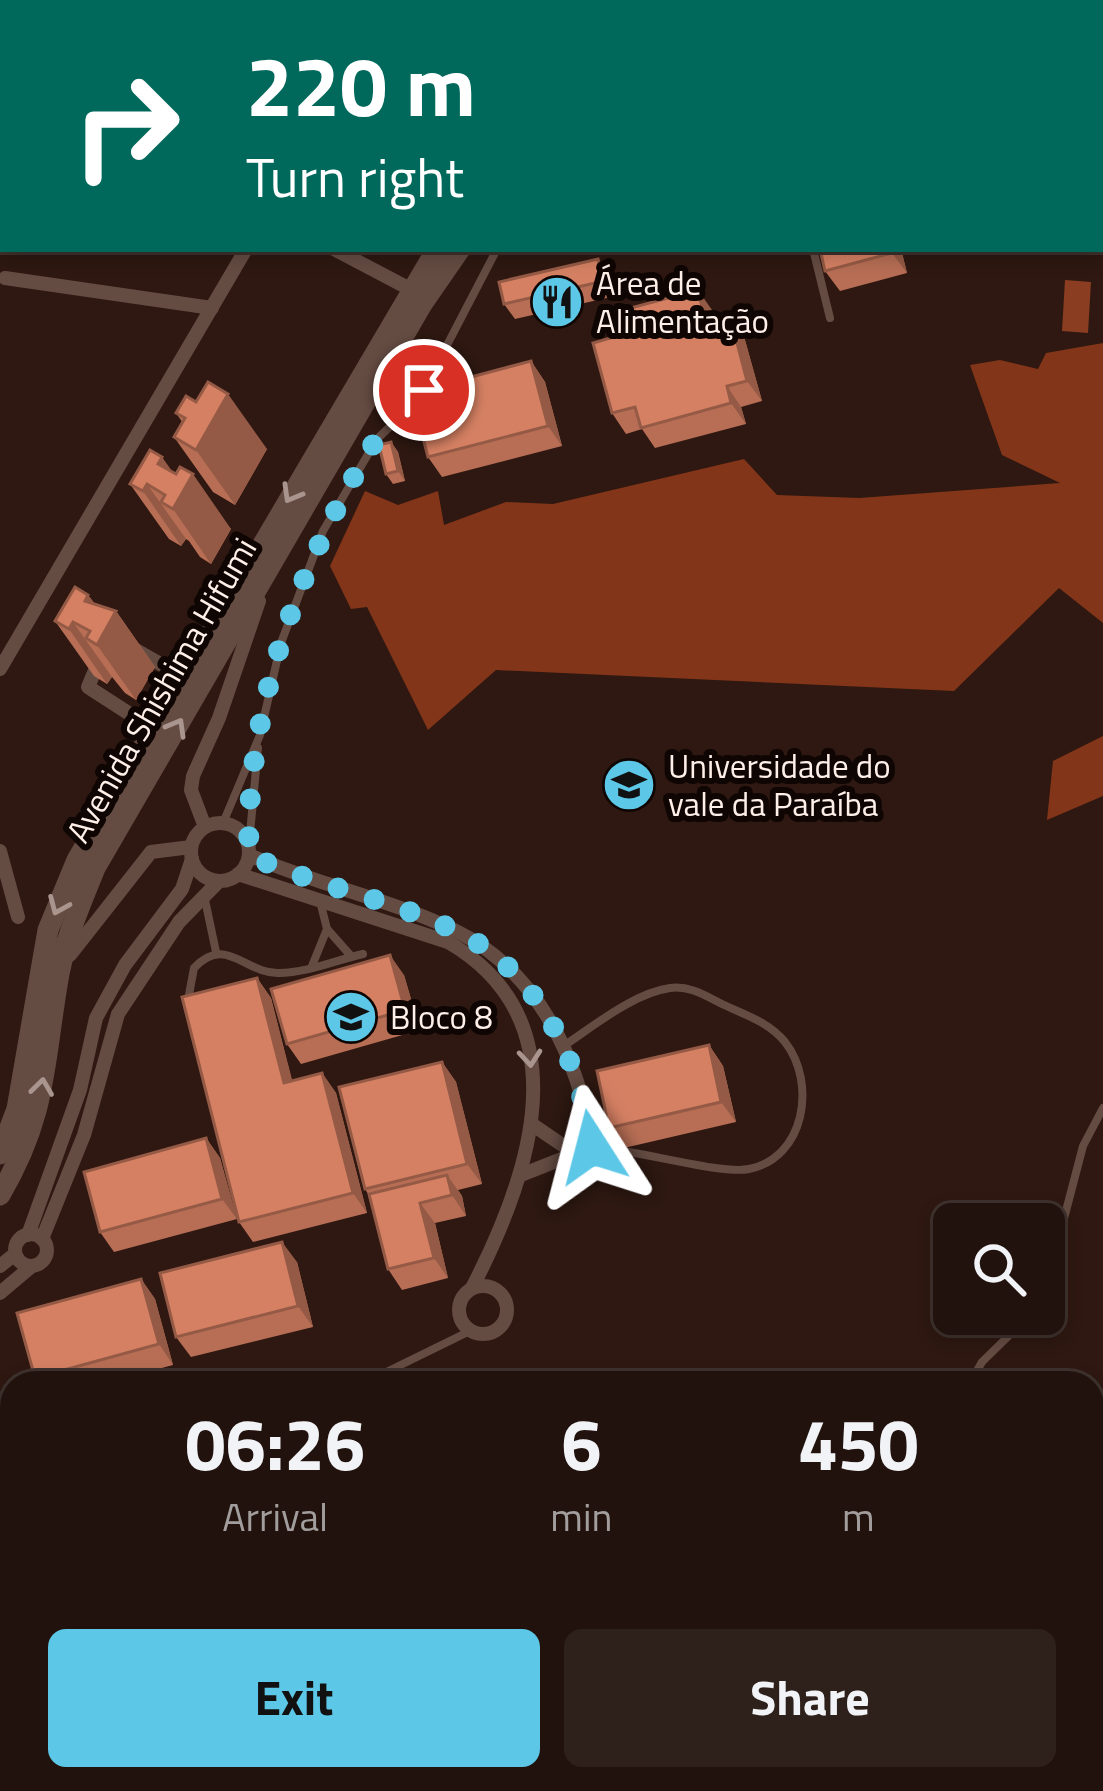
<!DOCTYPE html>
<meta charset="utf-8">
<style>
:root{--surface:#22120d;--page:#2e201b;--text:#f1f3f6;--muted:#a29e9d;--line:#3f322e;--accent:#5cc7e7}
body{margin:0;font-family:"Titillium Web",sans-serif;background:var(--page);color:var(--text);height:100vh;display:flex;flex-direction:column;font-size:45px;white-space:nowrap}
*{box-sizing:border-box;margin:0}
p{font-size:39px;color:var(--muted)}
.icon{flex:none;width:66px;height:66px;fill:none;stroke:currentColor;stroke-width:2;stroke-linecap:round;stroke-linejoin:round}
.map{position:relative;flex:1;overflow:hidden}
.drawer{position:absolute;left:0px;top:1371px;width:1104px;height:420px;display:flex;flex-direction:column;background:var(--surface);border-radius:36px 36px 0 0;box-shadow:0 6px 18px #0003,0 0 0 3px var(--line)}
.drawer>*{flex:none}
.top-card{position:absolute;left:0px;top:0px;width:1104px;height:252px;box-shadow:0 6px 18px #0003,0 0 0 3px var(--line);background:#00695c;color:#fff;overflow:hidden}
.controls{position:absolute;left:933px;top:1203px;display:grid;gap:24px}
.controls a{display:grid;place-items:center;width:132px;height:132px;border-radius:18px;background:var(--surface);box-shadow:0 6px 18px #0003,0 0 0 3px var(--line);font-size:60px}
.pin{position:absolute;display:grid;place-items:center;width:102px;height:102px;color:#fff;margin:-51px;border:6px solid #fff;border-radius:50%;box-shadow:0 3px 12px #0007}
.me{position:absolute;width:132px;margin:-66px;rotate:351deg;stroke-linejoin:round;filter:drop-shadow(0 0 9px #0008)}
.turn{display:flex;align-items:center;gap:42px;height:252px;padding:0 48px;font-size:54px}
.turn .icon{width:156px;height:156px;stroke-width:2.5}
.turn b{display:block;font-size:84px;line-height:102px}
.eta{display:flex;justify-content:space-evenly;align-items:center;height:204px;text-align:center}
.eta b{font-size:72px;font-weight:700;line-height:84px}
.cta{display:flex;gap:24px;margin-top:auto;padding:24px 48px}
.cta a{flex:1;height:138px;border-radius:18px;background:var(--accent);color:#111;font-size:48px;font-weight:700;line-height:138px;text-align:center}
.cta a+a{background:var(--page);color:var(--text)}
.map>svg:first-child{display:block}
.green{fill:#69301b}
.forest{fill:#823518}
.water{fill:#8a3d20}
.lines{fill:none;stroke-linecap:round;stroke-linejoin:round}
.path{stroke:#88756e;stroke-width:3;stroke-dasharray:6 6;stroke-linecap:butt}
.lane{stroke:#654c43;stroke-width:8}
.street{stroke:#654c43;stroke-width:14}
.secondary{stroke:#654c43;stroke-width:21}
.wall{fill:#b76e55}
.shaded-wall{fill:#955a45}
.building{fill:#d58063;stroke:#955a45;stroke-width:3}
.oneway{stroke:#aa958e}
.route{stroke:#5cc7e7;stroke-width:21;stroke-dasharray:0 37.8}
.labels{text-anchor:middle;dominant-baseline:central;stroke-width:12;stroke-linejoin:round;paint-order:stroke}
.poi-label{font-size:33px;fill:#ffefe9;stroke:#0f0604;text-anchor:start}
.street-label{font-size:33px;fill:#ffefe9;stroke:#0f0604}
</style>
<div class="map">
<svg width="1103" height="1791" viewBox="0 0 1103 1791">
<rect width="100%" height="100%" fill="#2e1811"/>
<polygon class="green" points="1103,1603 1103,1791 1038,1791 1041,1779 1092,1779 1092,1628"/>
<g class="forest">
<polygon points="1103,343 1103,623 1059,588 954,691 496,670 428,730 367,607 351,609 330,566 365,491 398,505 438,491 444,525 506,502 553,504 744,459 777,495 859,498 1060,483 1002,455 970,365 1000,360 1038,369 1046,353"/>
<polygon points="1103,736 1103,796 1047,820 1053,761"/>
</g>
<polygon class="water" points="1065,280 1091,282 1088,333 1062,331"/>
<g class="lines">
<g class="path">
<polyline points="123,3 135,3"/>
<polyline points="0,217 3,211"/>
</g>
<g class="lane">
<polyline points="1000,0 1001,3"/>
<polyline points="1081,0 1083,3"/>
<polyline points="51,3 52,0"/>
<polyline points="730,3 734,0"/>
<polyline points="0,22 3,24"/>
<polyline points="1101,29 1103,31"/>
<polyline points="1101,157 1103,163"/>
<polyline points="1101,202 1103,200"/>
<polyline points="813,249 830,318"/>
<polyline points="223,823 260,735 281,643 323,531 377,439 419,399 497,249"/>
<polyline points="249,844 258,748"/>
<polyline points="204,895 216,952"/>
<polyline points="328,930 351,956"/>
<polyline points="312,966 327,929 320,901"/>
<path d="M188 1000 194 968C226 934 245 974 279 973 307 973 336 960 363 954"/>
<path d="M565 1045C595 1025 634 993 670 988 689 985 706 996 722 1004 745 1015 769 1022 785 1042 817 1083 805 1158 749 1169 721 1175 633 1149 594 1147"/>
<polyline points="1044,1295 1083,1146 1103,1108"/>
<polyline points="364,1383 470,1331"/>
<polyline points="970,1383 982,1362 1031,1314"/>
<polyline points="0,1613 12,1607"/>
<polyline points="590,1791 607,1779"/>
</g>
<g class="street">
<polyline points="407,3 410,0"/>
<polyline points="334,249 410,289"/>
<polyline points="5,278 212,308"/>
<polyline points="136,650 183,677"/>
<polyline points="99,661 88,687 153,729"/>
<polyline points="0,669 246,249"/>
<circle cx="220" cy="852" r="29"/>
<polyline points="205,827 191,790 193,776 219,718 259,601"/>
<polyline points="0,851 18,917"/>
<path d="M249 855C316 885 391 899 456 931 539 972 580 1061 592 1147L521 1175"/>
<path d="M238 874 448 942C584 1021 530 1176 472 1288"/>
<polyline points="70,955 151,852 191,847"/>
<polyline points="533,1125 574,1153"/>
<circle cx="31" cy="1250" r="16"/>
<polyline points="28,1235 80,1090 96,1018 125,965 182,889 192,859"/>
<polyline points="42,1239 84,1135 118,1014 179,922 219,881"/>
<polyline points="0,1266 15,1254"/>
<circle cx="483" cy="1310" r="24"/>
<polyline points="0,1293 32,1266"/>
</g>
<g class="secondary">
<polyline points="645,3 648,0"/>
<polyline points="673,3 676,0"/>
<polyline points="0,1154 17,1109 48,930 77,860 437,249"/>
<path d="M0 1195C48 1113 43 1063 59 974 66 937 81 903 95 868L422 304 460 249"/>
</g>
</g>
<g class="wall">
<polygon points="596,249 618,249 599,254"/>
<polygon points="820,249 901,249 907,273 840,291 825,271"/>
<polygon points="959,249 987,249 963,255"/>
<polygon points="598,259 609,274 615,296 515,319 504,304"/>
<polygon points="712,310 713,316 743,333 762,401 741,407 746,424 655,448 642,429 626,434 612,413"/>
<polygon points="531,361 545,382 562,446 442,477 428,457"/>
<polygon points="176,413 267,449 235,505 213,492 174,437 183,423"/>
<polygon points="391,442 398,452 405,481 393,484 386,474"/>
<polygon points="173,472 231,529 211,564 200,557 189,541 186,539 181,546 169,539 130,484"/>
<polygon points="88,595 95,604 116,611 155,667 136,700 125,693 112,677 107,684 94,676 55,621"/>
<polygon points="404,975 420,1030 301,1064 287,1044"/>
<polygon points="257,978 271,998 292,1081 322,1073 336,1093 367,1213 253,1242 239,1222"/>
<polygon points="709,1045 723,1066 736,1122 624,1148 609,1128"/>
<polygon points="442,1062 456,1082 482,1184 458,1190 462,1196 466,1216 435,1223 448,1278 402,1290 388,1269 370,1197 365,1189"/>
<polygon points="206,1138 220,1158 237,1219 114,1252 100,1232"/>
<polygon points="297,1262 313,1327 191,1357 176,1337"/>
<polygon points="141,1279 155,1299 173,1365 106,1383 38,1383 35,1378"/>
</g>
<g class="shaded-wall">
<polygon points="0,0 21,0 19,3 3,3 3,12 0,8"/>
<polygon points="891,249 901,249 907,273 892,253"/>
<polygon points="598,259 609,274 615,296 604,281"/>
<polygon points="698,290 712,310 720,339 705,319"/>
<polygon points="729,312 743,333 762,401 747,381"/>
<polygon points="531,361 545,382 562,446 548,426"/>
<polygon points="727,386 741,407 746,424 731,403"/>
<polygon points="228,394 267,449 235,505 196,450"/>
<polygon points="391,442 398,452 405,481 398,471"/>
<polygon points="162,457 184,488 193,474 231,529 211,564 173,509 158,464"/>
<polygon points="147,484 186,539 181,546 143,491"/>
<polygon points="88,595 109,624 116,611 155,667 136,700 97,645 85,601"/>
<polygon points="73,622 112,677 107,684 69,629"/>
<polygon points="390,955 404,975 420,1030 405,1010"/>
<polygon points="257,978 271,998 298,1103 284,1083"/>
<polygon points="709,1045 723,1066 736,1122 721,1102"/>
<polygon points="442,1062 456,1082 482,1184 467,1164"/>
<polygon points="322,1073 336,1093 367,1213 353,1193"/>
<polygon points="206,1138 220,1158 237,1219 222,1199"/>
<polygon points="447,1175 462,1196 466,1216 452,1195"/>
<polygon points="420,1203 435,1223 448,1278 434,1258"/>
<polygon points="282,1242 297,1262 313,1327 298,1306"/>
<polygon points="141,1279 155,1299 173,1365 159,1344"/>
</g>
<g class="building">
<polygon points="813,0 836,0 837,3 801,3"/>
<polygon points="820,249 891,249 892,253 825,271"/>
<polygon points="598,259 604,281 504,304 499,282"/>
<polygon points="698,290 705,319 729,312 747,381 727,386 731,403 641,428 635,407 612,413 593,343 614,337 608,314"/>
<polygon points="531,361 548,426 428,457 411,393"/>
<polygon points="208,382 228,394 196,450 174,437 185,418 176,413 186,396 196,402"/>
<polygon points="391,442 398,471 386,474 379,445"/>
<polygon points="150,450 162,457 158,464 176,474 180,467 193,474 173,509 161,502 165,495 147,484 143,491 130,484"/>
<polygon points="75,587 88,595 85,601 116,611 97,645 86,638 90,631 73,622 69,629 55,621"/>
<polygon points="390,955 405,1010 287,1044 271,989"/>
<polygon points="257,978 284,1083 322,1073 353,1193 239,1222 182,997"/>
<polygon points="709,1045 721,1102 609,1128 597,1071"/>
<polygon points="442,1062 467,1164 365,1189 339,1087"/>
<polygon points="206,1138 222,1199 100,1232 84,1172"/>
<polygon points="447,1175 452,1195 420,1203 434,1258 388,1269 369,1194"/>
<polygon points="282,1242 298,1306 176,1337 160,1273"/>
<polygon points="141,1279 159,1344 35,1378 17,1313"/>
</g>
<defs><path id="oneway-chevron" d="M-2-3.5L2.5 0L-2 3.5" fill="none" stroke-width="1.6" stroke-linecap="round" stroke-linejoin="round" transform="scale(3)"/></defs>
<g class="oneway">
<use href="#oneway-chevron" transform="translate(291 494) rotate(120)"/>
<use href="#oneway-chevron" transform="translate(177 727) rotate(-60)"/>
<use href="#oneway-chevron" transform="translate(58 906) rotate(113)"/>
<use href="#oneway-chevron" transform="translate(530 1058) rotate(85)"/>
<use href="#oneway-chevron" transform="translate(42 1087) rotate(-82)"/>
</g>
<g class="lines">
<path class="route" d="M424 390C412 411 387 422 374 443 299 564 245 710 249 855 315 886 390 899 456 931 539 971 580 1061 592 1147"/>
</g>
<defs>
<g id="restaurant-disc" transform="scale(2.7)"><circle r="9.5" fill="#5cc7e7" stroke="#0f0604"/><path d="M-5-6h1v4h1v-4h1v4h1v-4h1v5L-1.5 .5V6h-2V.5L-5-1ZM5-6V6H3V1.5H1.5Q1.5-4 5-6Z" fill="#111"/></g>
<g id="university-disc" transform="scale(2.7)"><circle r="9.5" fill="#5cc7e7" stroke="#0f0604"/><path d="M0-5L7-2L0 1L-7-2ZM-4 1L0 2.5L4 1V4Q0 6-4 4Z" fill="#111"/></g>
</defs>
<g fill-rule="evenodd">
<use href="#restaurant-disc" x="557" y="302"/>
<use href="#university-disc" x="629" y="785"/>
<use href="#university-disc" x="351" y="1017"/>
</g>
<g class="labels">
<g class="poi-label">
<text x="596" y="283">Área de<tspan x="596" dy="38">Alimentação</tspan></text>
<text x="668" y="766">Universidade do<tspan x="668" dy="38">vale da Paraíba</tspan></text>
<text x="390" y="1017">Bloco 8</text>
</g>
<g class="street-label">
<text transform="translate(161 690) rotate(-60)">Avenida Shishima Hifumi</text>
</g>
</g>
</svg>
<div class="controls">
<a><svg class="icon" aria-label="search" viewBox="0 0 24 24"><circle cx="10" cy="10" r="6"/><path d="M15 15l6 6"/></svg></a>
</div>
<div class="pin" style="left:424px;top:390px;background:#d93025"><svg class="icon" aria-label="arrive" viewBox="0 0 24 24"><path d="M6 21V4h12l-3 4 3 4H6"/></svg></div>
<svg class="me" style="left:592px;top:1147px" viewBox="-20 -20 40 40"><path d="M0-17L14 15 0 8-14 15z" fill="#5cc7e7" stroke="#fff" stroke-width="4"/></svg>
<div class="top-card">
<div class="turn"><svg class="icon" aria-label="right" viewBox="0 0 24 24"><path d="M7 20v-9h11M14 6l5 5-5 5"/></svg><div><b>220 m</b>Turn right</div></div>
</div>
<section class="drawer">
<div class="eta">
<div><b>06:26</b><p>Arrival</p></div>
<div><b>6</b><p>min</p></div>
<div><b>450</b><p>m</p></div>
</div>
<div class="cta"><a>Exit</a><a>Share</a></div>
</section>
</div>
